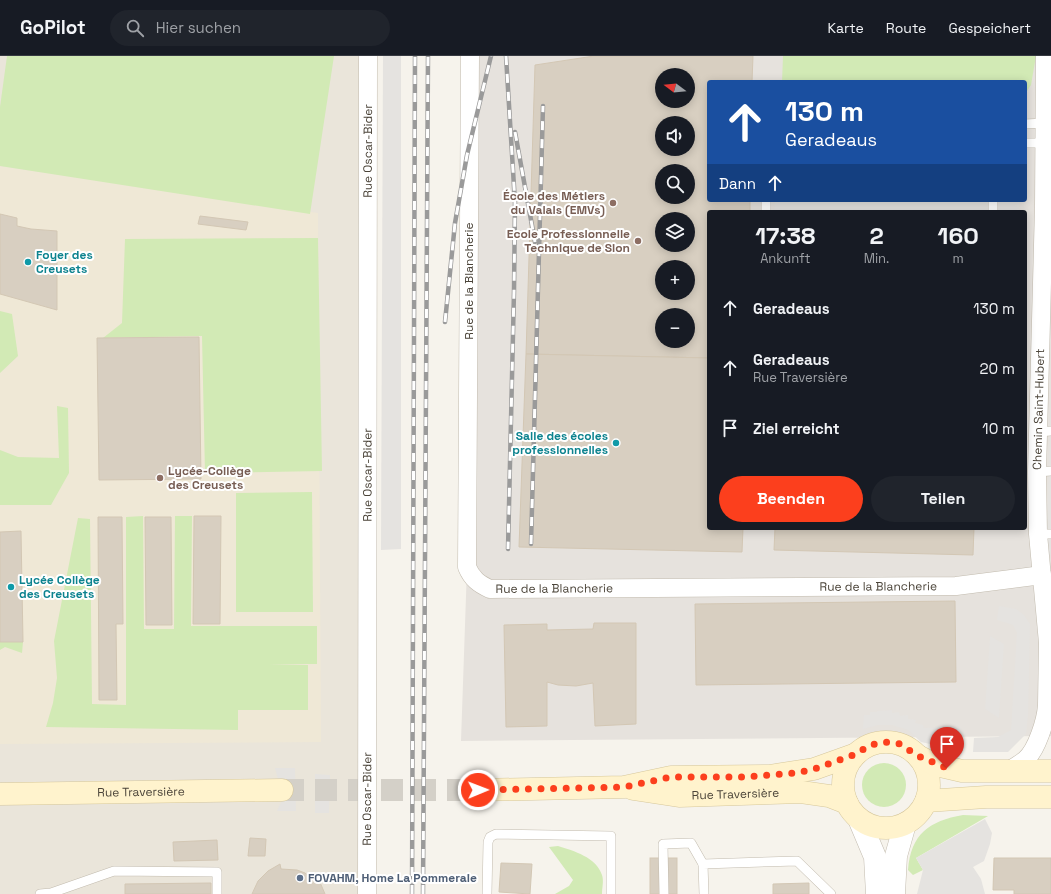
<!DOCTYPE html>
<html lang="de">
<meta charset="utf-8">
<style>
:root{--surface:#171b24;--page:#20242c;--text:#f1f3f6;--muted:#9ea1a6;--line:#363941;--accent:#fc3f1d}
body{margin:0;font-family:"Space Grotesk",sans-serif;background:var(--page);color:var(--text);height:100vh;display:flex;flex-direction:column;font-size:15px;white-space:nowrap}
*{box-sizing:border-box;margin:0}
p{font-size:13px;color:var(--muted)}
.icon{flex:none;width:22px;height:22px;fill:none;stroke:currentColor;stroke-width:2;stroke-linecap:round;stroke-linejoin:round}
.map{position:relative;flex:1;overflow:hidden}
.sheet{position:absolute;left:707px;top:154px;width:320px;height:320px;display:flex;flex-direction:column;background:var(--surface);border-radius:4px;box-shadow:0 2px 10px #0003}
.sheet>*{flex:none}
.top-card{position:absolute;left:707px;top:24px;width:320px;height:122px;border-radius:4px;box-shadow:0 2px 10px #0003;background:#1a4fa0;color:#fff;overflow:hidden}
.needle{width:26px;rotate:286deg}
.controls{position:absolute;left:655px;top:12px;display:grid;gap:8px}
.controls a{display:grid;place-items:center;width:40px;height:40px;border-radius:50%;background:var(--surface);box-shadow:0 2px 10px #0003;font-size:20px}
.pin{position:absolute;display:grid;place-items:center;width:34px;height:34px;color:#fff;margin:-41px -17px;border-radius:50% 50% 50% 0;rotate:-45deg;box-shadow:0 0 4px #0007}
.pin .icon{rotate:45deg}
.me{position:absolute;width:44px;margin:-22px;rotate:89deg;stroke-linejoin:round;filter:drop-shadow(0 0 3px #0008)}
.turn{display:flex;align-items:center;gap:14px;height:84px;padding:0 12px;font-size:18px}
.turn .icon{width:52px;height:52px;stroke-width:2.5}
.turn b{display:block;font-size:28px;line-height:34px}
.then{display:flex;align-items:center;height:38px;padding:0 12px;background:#0003;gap:8px;font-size:15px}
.eta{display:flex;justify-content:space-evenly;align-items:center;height:68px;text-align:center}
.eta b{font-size:24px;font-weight:600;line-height:28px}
.primary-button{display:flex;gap:8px;margin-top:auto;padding:8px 12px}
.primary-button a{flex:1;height:46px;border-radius:24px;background:var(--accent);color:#fff;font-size:16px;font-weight:600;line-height:46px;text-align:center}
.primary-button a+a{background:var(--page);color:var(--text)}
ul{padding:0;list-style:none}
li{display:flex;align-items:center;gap:12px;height:60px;padding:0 12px}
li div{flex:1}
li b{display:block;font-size:15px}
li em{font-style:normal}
header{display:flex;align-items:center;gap:24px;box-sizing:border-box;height:56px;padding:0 20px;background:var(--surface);border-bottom:1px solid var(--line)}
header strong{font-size:19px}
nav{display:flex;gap:22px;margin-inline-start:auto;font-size:14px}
.search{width:280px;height:36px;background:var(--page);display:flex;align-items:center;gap:10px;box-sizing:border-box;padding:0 14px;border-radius:22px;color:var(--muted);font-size:15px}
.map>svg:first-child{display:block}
.residential{fill:#eae5da}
.industrial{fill:#e6e2dd;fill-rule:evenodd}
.education{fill:#efe8d6}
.green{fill:#d2eab5}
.parking{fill:#e5e3e0}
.building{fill:#d8cfc1;stroke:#d3c7b4;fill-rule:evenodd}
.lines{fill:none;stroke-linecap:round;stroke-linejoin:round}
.secondary-tunnel{stroke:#d4d0c8;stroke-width:22;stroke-dasharray:22 11;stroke-linecap:butt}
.service-casing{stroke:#c2bbae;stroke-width:10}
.minor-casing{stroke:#c2bbae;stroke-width:19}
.tertiary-casing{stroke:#c2bbae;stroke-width:23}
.secondary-casing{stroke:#d6c79b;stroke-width:23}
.service{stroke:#fff;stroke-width:9}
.minor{stroke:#fff;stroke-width:18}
.tertiary{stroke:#fff;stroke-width:22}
.secondary{stroke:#fff3cd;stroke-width:22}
.rail-casing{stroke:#9a9a9a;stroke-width:4.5}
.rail{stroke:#fff;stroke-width:3;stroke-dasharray:9;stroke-linecap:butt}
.route{stroke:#fc3f1d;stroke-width:7;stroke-dasharray:0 12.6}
.education-dot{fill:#8d6e63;stroke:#fff;stroke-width:1.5}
.culture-dot{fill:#0f9aa8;stroke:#fff;stroke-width:1.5}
.service-dot{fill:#5c6f8a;stroke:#fff;stroke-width:1.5}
.labels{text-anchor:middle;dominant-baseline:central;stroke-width:4;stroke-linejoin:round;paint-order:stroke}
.street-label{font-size:12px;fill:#4b4439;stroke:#fff}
.education-label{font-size:12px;font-weight:bold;fill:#785e54;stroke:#fff;text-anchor:end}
.culture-label{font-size:12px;font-weight:bold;fill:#0d838f;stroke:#fff;text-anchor:start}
.service-label{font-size:12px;font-weight:bold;fill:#4e5e75;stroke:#fff;text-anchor:start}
</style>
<header>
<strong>GoPilot</strong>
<div class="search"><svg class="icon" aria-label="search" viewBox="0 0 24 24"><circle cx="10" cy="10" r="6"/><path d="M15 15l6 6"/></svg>Hier suchen</div>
<nav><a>Karte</a><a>Route</a><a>Gespeichert</a></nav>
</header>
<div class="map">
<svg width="1051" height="838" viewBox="0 0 1051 838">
<rect width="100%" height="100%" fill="#f6f3ec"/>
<polygon class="residential" points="0,0 368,0 367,838 0,838"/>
<path class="industrial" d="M470 0H1051V680L461 685 467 511ZM662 19H688V45H662ZM709 26H1025V144H709ZM662 67H688V93H662ZM662 115H688V141H662ZM709 156H1025V472H709ZM662 163H688V189H662ZM662 211H688V237H662ZM662 259H688V285H662Z"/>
<polygon class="education" points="0,110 318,157 321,686 0,688"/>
<g class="green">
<polygon points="7,0 334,0 310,158 0,110 0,51"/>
<polygon points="783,0 1036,0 1031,29 1025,38 1025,26 782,26"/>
<polygon points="318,182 322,415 205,417 202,280 103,282 122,267 125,183"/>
<polygon points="0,255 12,258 18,300 0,317"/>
<polygon points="57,350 68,352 69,417 51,449 0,449 0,394 18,401 59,402"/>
<polygon points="312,436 313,556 236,556 236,437"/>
<polygon points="143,460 144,573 174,573 175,460 192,460 191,570 317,570 317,608 269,608 308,609 308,654 238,654 238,674 46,671 53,647 57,622 54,585 78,462 90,463 92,648 126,649 126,461"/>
<polygon points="0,586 23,586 22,597 5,591 0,594"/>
<circle cx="884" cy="729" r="22"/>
<path d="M963 759 988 760 916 802 923 814 913 819 908 814C911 778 929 765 963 759Z"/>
<path d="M558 790C574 795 596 801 602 819 604 825 602 832 602 838H555L569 830 573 824 549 791Z"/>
</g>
<g class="parking">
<polygon points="383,0 401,0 401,493 381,494"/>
<polygon points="775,144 1019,144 1019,156 774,156"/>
<polygon points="1050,354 1051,354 1051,499 1049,499 1047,484"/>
<polygon points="999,550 1016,553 1024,559 1030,568 1028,659 1026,678 1008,696 973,696 974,682 998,681 1011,674 1017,577 1013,569 997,564"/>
<polygon points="990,580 1004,588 999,662 985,653"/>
<polygon points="892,654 892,657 899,656 900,660 908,659 908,663 916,664 915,667 923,669 924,672 961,671 960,693 953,693 921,686 908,674 892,669 878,669 863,673 864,659 870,659 870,656 877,656 877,655"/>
<polygon points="275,712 295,712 296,755 277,755 283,742"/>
<polygon points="315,718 330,719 329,757 315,757"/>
<polygon points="985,763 992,777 990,788 984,805 973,811 981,823 985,838 917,838 923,814 916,802"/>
</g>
<g class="building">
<path d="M594 0H753L752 26H709V144H750V156H709V302L526 298 535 9ZM662 19H688V45H662ZM662 67H688V93H662ZM662 115H688V141H662ZM662 163H688V189H662ZM662 211H688V237H662ZM662 259H688V285H662Z"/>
<polygon points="0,158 17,162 17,170 31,173 57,175 57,254 0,238"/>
<polygon points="200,160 248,166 246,174 198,168"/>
<polygon points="199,281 201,423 99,424 97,282"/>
<polygon points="526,298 709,302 709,472 743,472 742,496 519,491"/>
<polygon points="194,460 221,460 220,568 193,568"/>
<polygon points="98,461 122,461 123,568 116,568 117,644 99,644"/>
<polygon points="145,461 171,461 172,569 146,569"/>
<polygon points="775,472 974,472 973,499 774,494"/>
<polygon points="21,475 23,586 0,586 0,476"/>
<polygon points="955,545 956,626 696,629 695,548"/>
<polygon points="594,567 636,567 636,668 595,670 593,627 576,630 558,629 547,626 547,670 506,671 504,569 547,568 547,574 593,573"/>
<polygon points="250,782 266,783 265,800 248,800"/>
<polygon points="217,784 218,804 174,805 173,786"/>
<rect x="650" y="802" width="27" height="36"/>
<polygon points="994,802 1051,802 1051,838 1014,838 1014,834 993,834"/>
<polygon points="501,807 532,808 530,838 499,836"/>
<polygon points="280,808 281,813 297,814 305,817 315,826 319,824 325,838 252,838 258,825 268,815"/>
<polygon points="211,827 211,838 125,838 125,828"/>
<polygon points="809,827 809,838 773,838 773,828"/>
</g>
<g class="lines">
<polyline class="secondary-tunnel" points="282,734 478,734"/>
<g class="service-casing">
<g id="service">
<polyline points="1025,68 1045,67"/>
<polyline points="1025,87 1045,87"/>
<polyline points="766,156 766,144"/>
<polyline points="993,156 993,144"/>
<polyline points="1038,376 1051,375"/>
<polyline points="1037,416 1051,415"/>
<polyline points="1038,478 1051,478"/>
<polyline points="40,838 51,837 114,815 217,816 217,838"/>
<polyline points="487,838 488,786 490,781 496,778 611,780 611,838"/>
<polyline points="664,838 663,788 691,787 703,808"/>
<polyline points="704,838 703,808 797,805 831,838"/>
</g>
</g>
<g class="minor-casing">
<g id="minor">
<path id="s1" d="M470 0 467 511C472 523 479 528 490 533L956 530 1042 519"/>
<path id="s2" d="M1009 715C1014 711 1020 708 1025 704 1037 694 1046 664 1047 649L1048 587 1038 478 1037 416 1044 151 1045 0"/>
<path id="s3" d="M367 838 368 0"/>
</g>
</g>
<g class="tertiary-casing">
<g id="tertiary">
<polyline points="859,763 875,801 877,838"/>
<polyline points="894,838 896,800 905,768"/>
</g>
</g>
<g class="secondary-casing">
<g id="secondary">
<circle cx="886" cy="729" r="43"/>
<polyline points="918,700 936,709 962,715 1051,715"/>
<path id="s4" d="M633 733 679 740 801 736 829 740 847 747"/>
<polyline points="478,734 624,731 671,721 769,720 814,713 856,698"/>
<path id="s5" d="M0 738 282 734"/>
<polyline points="926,745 986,741 1051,741"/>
</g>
</g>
<use href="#service" class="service"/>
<use href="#minor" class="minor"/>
<use href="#tertiary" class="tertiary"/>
<use href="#secondary" class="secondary"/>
<g class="rail-casing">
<g id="rail">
<polyline points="506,0 515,147 514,235 508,493"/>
<polyline points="515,76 535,186"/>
<polyline points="445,266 455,167 467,99 491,0"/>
<polyline points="531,488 543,50"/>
<polyline points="412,838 415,0"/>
<polyline points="423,838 428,0"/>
</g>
</g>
<use href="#rail" class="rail"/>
</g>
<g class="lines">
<polyline class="route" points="478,734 624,731 671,721 746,721 796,717 814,713 856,698 870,689 885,686 900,688 918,700 947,712"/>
</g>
<g class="education-dot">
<circle cx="613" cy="147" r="4"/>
<circle cx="638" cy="185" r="4"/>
<circle cx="160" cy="422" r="4"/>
</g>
<g class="culture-dot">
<circle cx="28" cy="206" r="4"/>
<circle cx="616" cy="387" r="4"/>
<circle cx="11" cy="531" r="4"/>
</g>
<circle class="service-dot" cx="300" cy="822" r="4"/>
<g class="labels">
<g class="street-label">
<text stroke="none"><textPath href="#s3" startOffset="743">Rue Oscar-Bider</textPath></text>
<text transform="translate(469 225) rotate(-90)">Rue de la Blancherie</text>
<text stroke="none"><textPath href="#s2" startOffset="376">Chemin Saint-Hubert</textPath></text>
<text stroke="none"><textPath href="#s3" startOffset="419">Rue Oscar-Bider</textPath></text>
<text stroke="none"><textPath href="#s1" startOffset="932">Rue de la Blancherie</textPath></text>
<text stroke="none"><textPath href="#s1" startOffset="608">Rue de la Blancherie</textPath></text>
<text stroke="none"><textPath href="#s5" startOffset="141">Rue Traversière</textPath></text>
<text stroke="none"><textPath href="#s4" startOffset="103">Rue Traversière</textPath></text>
<text stroke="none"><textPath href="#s3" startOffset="95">Rue Oscar-Bider</textPath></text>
</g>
<g class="education-label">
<text x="605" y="140">École des Métiers<tspan x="605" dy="14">du Valais (EMVs)</tspan></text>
<text x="630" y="178">Ecole Professionnelle<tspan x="630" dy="14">Technique de Sion</tspan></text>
<text x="168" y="415" text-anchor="start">Lycée-Collège<tspan x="168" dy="14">des Creusets</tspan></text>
</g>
<g class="culture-label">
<text x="36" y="199">Foyer des<tspan x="36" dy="14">Creusets</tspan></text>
<text x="608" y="380" text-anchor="end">Salle des écoles<tspan x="608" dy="14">professionnelles</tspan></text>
<text x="19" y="524">Lycée Collège<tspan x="19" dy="14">des Creusets</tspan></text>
</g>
<g class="service-label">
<text x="308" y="822">FOVAHM, Home La Pommeraie</text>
</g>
</g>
</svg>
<div class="controls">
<a><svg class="needle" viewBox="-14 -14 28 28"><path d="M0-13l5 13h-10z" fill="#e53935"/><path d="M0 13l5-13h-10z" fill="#9ea1a6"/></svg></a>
<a><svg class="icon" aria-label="sound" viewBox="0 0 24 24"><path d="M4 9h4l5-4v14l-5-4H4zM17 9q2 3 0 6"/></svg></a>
<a><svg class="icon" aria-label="search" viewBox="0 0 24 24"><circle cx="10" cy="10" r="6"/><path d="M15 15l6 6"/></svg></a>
<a><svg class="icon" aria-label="layers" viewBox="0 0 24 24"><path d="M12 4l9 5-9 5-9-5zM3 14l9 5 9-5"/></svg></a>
<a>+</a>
<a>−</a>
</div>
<div class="pin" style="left:947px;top:712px;background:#d93025"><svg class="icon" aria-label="arrive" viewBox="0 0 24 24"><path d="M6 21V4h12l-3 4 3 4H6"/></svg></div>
<svg class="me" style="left:478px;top:734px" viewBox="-20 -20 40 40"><circle r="17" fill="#fc3f1d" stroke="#fff" stroke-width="3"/><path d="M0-11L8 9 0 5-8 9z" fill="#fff"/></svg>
<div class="top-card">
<div class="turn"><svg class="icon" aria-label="ahead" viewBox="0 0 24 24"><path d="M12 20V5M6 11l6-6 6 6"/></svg><div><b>130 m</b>Geradeaus</div></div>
<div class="then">Dann<svg class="icon" aria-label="ahead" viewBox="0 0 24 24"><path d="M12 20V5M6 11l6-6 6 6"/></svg></div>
</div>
<section class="sheet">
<div class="eta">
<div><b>17:38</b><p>Ankunft</p></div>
<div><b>2</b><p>Min.</p></div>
<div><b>160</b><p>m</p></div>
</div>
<ul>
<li><svg class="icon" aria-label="ahead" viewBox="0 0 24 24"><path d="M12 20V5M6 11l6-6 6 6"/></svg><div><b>Geradeaus</b></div><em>130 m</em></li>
<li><svg class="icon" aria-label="ahead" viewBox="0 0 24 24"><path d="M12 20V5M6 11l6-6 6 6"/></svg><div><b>Geradeaus</b><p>Rue Traversière</p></div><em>20 m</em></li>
<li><svg class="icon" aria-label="arrive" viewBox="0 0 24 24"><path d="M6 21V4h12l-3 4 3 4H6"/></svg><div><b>Ziel erreicht</b></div><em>10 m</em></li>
</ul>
<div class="primary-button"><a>Beenden</a><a>Teilen</a></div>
</section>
</div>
